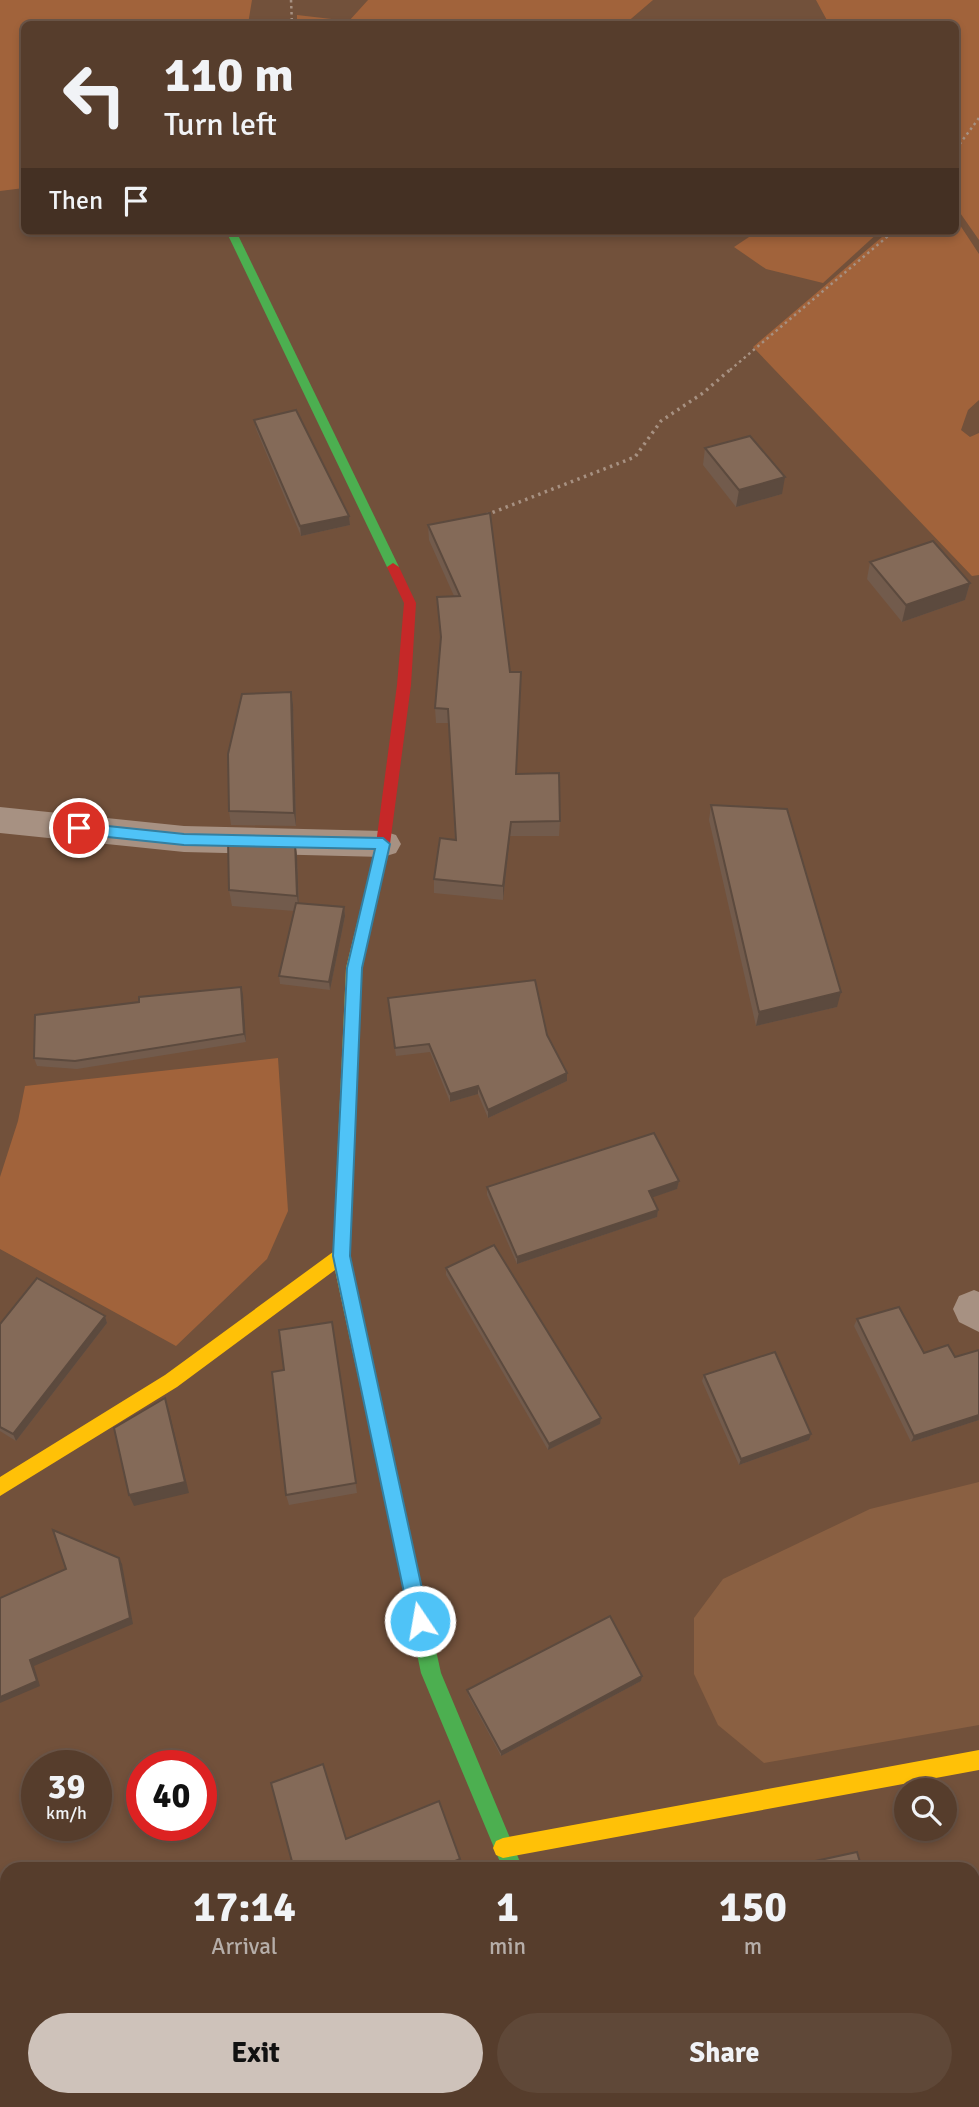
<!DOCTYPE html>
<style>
:root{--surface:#563d2c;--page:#5f4838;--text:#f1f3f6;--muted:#b6aea9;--line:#6c5648;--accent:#cec2ba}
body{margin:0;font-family:Signika,sans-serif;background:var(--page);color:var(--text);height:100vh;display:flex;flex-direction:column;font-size:26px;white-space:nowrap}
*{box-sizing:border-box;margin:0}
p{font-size:23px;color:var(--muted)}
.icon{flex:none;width:38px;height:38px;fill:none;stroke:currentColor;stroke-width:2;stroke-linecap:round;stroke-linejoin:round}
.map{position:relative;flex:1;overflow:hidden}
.side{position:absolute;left:0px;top:1862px;width:980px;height:245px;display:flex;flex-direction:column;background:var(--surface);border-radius:21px 21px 0 0;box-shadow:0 4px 10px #0003,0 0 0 2px var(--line)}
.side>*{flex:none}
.guide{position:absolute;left:21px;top:21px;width:938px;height:214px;border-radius:10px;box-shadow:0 4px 10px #0003,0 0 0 2px var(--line);background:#563d2c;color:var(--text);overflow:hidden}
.controls{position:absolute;left:894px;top:1778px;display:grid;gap:14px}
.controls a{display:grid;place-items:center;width:63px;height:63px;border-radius:50%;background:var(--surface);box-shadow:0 4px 10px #0003,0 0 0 2px var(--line);font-size:35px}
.speed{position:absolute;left:21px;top:1750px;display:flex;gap:14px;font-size:35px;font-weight:700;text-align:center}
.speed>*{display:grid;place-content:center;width:91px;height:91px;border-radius:50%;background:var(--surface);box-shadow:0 4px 10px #0003,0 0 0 2px var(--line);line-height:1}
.speed small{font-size:18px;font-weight:400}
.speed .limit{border:10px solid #d22;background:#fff;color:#111}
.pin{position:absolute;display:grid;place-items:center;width:60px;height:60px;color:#fff;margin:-30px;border:4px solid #fff;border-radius:50%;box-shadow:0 2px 7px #0007}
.me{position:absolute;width:77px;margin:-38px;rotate:348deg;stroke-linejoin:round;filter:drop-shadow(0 0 5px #0008)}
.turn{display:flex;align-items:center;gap:24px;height:147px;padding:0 28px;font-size:32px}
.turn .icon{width:91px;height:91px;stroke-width:2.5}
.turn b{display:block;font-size:49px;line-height:60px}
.then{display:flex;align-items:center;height:66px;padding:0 28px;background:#0003;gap:14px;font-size:26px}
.eta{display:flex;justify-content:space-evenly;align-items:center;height:119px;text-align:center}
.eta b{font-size:42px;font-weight:700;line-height:49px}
.action{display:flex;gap:14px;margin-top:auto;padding:14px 28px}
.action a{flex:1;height:80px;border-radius:42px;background:var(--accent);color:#111;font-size:28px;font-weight:700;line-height:80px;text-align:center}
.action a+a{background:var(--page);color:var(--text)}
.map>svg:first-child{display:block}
.green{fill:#a1633b}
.water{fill:#8a6042}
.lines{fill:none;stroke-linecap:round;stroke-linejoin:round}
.path-far1{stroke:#a79182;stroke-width:2.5;stroke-dasharray:2.5 3.5;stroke-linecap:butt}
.path{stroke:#a79182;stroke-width:3.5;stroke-dasharray:2.5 4.5;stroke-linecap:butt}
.street{fill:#a79182;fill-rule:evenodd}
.fast{fill:#4caf50;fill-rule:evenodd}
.slow{fill:#ffc107;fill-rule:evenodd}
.jam{fill:#c62828;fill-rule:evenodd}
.wall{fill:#725b4c}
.shaded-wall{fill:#5c4a3e}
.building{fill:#846a58;stroke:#5c4a3e;stroke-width:2}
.route{fill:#4fc3f7;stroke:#337fa1;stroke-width:2}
</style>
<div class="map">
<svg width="979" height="2107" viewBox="0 0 979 2107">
<rect width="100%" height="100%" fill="#72513b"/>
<g class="green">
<polygon points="0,0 252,0 248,24 24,24 24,188 0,191"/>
<polygon points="368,0 653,0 625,24 297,24 297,15 349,21"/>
<polygon points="816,0 979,0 979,240 956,207 956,24 829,24"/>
<polygon points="956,219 979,254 979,400 968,410 961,430 970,437 979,433 979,575 972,576 753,347 889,231 956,231"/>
<polygon points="758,231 880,231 823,283 766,269 734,247"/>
<polygon points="278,1058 288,1211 267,1259 176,1346 0,1249 0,1177 18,1121 25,1086"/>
</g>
<polygon class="water" points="979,1482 979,1725 764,1763 718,1725 694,1674 694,1618 723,1579 870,1509"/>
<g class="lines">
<g class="path-far1">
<polyline points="291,0 292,24"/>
<polyline points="956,149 979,118"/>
<polyline points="730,370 894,231"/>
</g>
<polyline class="path" points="486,515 635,457 661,421 703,393 732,368"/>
<g class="street">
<polygon points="0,807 184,826 383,831 396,835 401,844 396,853 383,857 184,852 0,833"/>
<polygon points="974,1290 979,1292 979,1332 959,1322 953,1309 959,1296"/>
<polygon points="612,2100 671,2100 674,2107 615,2107"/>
</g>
<g class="fast">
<polygon points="226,231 236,231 399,567 398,570 393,571 387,567"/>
<polygon points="395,1497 402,1500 404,1506 441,1673 523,1869 503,1869 421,1673 386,1506 388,1500"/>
</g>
<g class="slow">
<polygon points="368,901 375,907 362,968 349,1256 404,1506 402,1512 395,1515 388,1512 386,1506 335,1270 177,1387 0,1496 0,1477 165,1375 333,1252 346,968 361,907"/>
<polygon points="979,1750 979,1770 503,1858 496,1855 493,1848 496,1841 503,1838"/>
</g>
<polygon class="jam" points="393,563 399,567 416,603 411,685 390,844 375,907 368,913 361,907 376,844 397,685 404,603 387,567"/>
</g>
<g class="wall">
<polygon points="254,420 349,516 350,525 301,536 256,429"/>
<polygon points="705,448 782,494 736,507 703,465"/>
<polygon points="490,513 516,774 560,821 559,836 510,836 503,900 434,893 434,879 455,840 449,723 436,723 435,708 441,642 437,597 454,596 429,540 428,525"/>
<polygon points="870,562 970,583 965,600 902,622 867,579"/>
<polygon points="291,692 293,705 296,826 231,825 229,811"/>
<polygon points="711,805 837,1007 756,1026 709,820"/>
<polygon points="295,841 297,857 299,903 344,907 345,916 330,990 280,984 279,976 294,911 232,906 229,890"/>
<polygon points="241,987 246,1042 77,1069 37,1066 34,1058"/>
<polygon points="388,998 547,1035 567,1081 488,1118 478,1094 450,1102 430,1052 396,1056"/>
<polygon points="679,1181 677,1189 652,1197 658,1210 657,1217 517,1264 487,1195 487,1187"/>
<polygon points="446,1268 600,1424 548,1450 446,1275"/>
<polygon points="105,1316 107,1323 16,1441 0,1431 0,1324"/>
<polygon points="857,1319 924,1353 955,1357 979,1350 979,1420 911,1442 854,1326"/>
<polygon points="332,1322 357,1493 289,1505 286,1495 284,1370"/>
<polygon points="704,1375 809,1440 739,1465 702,1381"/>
<polygon points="641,1681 501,1756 468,1695 467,1690"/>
<polygon points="774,2100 910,2100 912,2107 775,2107"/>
</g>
<g class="shaded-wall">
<polygon points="785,477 782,494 736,507 739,490"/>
<polygon points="349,516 350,525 301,536 300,526"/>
<polygon points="970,583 965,600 902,622 906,605"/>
<polygon points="291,692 293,705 296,826 294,813"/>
<polygon points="511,822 510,836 503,900 503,886"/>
<polygon points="295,841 297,857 299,912 297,896"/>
<polygon points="344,907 345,916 330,990 329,982"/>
<polygon points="241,987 243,995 246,1042 244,1034"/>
<polygon points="841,992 837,1007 756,1026 759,1012"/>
<polygon points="567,1073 567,1081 488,1118 488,1110"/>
<polygon points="478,1086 478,1094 450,1102 450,1094"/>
<polygon points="679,1181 677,1189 648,1199 649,1191"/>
<polygon points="658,1210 657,1217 517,1264 517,1257"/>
<polygon points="105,1316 107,1323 16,1441 13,1434"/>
<polygon points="165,1398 169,1411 189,1493 134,1506 129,1495"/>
<polygon points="979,1415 979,1420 911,1442 914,1436"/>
<polygon points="601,1418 600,1424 548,1450 549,1444"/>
<polygon points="811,1434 809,1440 739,1465 741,1459"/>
<polygon points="119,1558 122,1564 133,1624 34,1666 40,1686 0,1703 0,1697"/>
<polygon points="642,1676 641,1681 501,1756 501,1752"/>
<polygon points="460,1859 461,1866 454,1869 436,1869"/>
<polygon points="426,2100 429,2100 419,2107 415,2107"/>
</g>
<g class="building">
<polygon points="296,410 349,516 300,526 254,420"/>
<polygon points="750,436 785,477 739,490 705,448"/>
<polygon points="490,513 510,672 521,672 516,774 559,773 560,821 511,822 503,886 434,879 440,838 456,840 448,709 435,708 441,637 437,597 460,596 428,525"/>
<polygon points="933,541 970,583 906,605 870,562"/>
<polygon points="291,692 294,813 229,811 228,754 242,694"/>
<polygon points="711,805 787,809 841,992 759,1012"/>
<polygon points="228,840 295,841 297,896 229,890"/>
<polygon points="296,903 344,907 329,982 279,976"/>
<polygon points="535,980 547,1035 567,1073 488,1110 478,1086 450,1094 429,1044 395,1048 388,998"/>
<polygon points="241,987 244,1034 75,1061 34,1058 35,1015 139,1002 139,997"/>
<polygon points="654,1133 679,1181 649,1191 658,1210 517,1257 487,1187"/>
<polygon points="494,1245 601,1418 549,1444 446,1268"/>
<polygon points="37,1278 105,1316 13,1434 0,1427 0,1324"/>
<polygon points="899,1307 924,1353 948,1345 955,1357 979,1350 979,1415 914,1436 857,1319"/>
<polygon points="332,1322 356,1483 286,1495 272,1372 284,1370 279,1330"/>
<polygon points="775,1352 811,1434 741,1459 704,1375"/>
<polygon points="165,1398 185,1482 129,1495 114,1428"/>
<polygon points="53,1530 119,1558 130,1618 30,1660 37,1681 0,1697 0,1598 66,1569"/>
<polygon points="610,1616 642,1676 501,1752 467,1690"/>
<polygon points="323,1764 346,1839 439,1801 460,1859 436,1869 294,1869 271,1783"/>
<polygon points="857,1852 862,1869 799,1869 797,1865"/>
<polygon points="399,2100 426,2100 415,2107 402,2107"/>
<polygon points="502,2100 516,2100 506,2107"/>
<polygon points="779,2100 910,2100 912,2107 781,2107"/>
</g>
<polygon class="route" points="79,823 184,834 383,838 390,844 362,968 350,1256 429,1621 427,1628 420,1631 413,1628 410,1621 333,1256 347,968 375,849 184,845 79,834 72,828"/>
</svg>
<div class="controls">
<a><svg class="icon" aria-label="search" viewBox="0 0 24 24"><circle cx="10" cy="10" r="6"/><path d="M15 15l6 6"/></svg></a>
</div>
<div class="speed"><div>39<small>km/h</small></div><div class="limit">40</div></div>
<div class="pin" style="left:79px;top:828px;background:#d93025"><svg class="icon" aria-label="arrive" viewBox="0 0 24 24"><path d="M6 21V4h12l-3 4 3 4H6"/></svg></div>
<svg class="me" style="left:420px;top:1621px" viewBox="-20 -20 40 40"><circle r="17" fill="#4fc3f7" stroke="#fff" stroke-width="3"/><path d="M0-11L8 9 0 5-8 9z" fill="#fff"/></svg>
<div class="guide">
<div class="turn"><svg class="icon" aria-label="left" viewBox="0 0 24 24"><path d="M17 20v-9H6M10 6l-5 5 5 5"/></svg><div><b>110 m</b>Turn left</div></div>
<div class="then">Then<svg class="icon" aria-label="arrive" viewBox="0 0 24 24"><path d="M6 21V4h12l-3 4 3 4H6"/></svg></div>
</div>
<section class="side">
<div class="eta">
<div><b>17:14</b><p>Arrival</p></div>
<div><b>1</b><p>min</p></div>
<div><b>150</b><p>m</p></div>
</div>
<div class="action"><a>Exit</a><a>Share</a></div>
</section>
</div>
